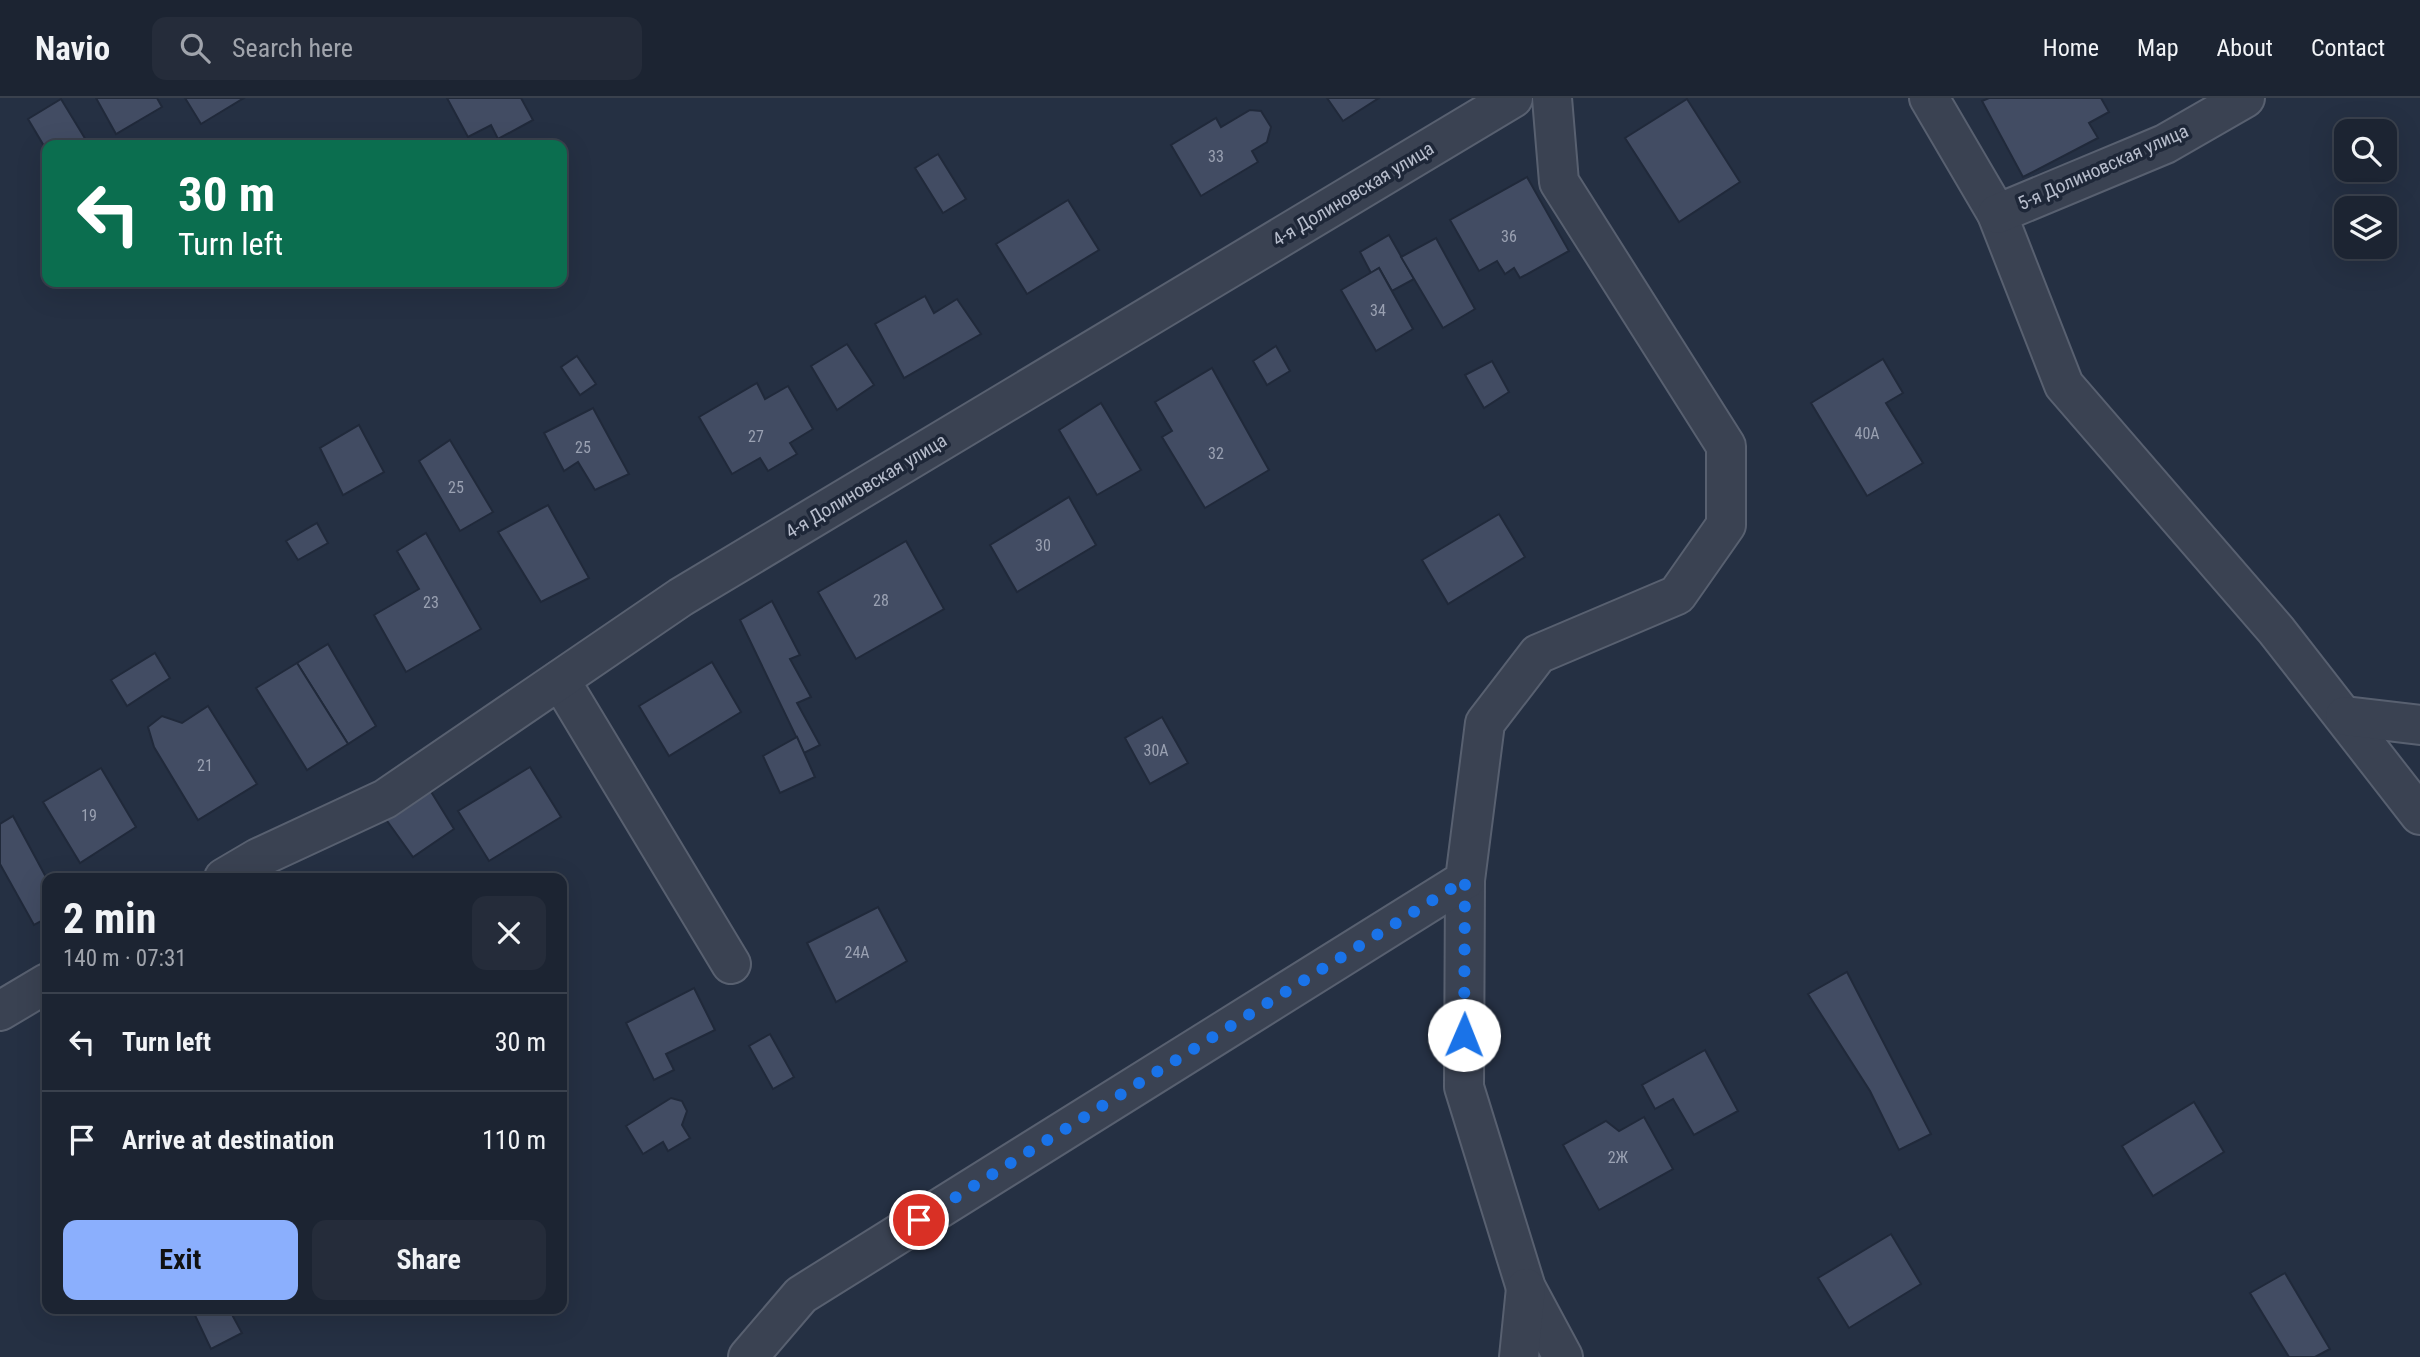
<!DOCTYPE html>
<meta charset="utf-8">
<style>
:root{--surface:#1c2432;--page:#252c3a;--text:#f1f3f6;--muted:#a0a4ac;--line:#3a414d;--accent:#8baffd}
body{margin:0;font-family:"Roboto Condensed",sans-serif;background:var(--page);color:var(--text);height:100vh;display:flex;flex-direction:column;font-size:26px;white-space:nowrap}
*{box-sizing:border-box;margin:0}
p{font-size:23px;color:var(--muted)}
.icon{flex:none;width:38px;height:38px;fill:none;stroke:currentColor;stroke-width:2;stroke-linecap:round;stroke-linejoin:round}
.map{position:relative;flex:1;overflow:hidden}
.panel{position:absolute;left:42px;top:775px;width:525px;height:441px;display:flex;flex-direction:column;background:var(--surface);border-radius:14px;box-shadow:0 7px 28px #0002,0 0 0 2px var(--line)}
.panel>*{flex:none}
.banner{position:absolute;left:42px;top:42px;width:525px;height:147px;border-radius:14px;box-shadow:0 7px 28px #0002,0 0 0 2px var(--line);background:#0b6e4f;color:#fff;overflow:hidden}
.buttons{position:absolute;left:2334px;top:21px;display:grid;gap:14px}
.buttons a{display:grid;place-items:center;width:63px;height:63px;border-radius:14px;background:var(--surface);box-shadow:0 7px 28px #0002,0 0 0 2px var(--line);font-size:35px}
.pin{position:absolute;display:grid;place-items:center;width:60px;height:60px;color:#fff;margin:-30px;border:4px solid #fff;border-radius:50%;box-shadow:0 2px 7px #0007}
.me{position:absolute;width:77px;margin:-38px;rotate:1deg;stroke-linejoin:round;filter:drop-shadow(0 0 5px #0008)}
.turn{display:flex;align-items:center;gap:24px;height:147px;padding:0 21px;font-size:32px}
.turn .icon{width:91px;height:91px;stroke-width:2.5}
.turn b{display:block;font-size:49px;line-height:60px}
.round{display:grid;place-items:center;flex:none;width:74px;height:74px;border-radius:14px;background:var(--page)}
.head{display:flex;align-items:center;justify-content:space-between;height:119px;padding:0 21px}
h1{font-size:42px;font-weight:700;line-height:52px}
.cta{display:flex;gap:14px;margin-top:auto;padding:14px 21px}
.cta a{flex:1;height:80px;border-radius:14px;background:var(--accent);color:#111;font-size:28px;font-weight:700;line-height:80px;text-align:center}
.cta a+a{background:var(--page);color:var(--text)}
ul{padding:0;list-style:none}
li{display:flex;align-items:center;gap:21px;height:98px;padding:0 21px;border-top:2px solid var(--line)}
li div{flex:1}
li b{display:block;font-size:26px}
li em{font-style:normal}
header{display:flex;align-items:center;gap:42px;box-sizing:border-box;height:98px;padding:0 35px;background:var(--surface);border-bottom:2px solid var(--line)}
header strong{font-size:33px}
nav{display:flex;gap:38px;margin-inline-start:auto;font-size:24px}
.search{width:490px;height:63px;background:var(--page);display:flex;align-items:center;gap:18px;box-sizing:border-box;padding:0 24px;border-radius:14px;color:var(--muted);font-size:26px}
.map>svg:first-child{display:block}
.building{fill:#424c63;stroke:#20293a;stroke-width:2}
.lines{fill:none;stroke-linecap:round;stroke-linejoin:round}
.minor-casing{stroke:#586070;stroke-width:42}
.minor{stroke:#3a4252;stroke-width:38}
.route{stroke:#1a73e8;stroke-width:12;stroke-dasharray:0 21.6}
.labels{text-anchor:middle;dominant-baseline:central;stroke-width:7;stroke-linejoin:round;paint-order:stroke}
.number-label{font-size:16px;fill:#9aa1b2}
.street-label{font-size:19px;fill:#b7bdcc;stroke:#1e2738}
</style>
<header>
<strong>Navio</strong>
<div class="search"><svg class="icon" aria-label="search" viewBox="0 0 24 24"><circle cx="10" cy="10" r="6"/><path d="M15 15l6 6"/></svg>Search here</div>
<nav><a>Home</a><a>Map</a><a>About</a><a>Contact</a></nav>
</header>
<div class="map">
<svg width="2420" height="1259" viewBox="0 0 2420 1259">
<rect width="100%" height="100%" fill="#253043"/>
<g class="building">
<polygon points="96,0 157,0 162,9 116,36"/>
<polygon points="185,0 244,0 201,26"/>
<polygon points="447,0 521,0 533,22 498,41 491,27 468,39"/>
<polygon points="1327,0 1379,0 1343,23"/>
<polygon points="1989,0 2101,0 2109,14 2089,25 2098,40 2023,79 1982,3"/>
<polygon points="61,1 89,47 47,47 47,53 28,21"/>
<polygon points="1687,1 1740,84 1679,124 1625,40"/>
<polygon points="1250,12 1261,13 1271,29 1267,44 1252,53 1258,64 1201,98 1171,47 1216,20 1221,29"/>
<polygon points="938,56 966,101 943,115 915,70"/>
<polygon points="1527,79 1569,153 1520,180 1514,170 1505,176 1497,163 1479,173 1450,122"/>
<polygon points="1068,102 1099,152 1027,196 996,146"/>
<polygon points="1389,137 1414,181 1392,193 1379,170 1371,175 1360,154"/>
<polygon points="1436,140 1475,211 1443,230 1401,159"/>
<polygon points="1379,170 1413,231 1376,253 1341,192"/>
<polygon points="925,198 934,215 957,201 981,236 904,280 875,226"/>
<polygon points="847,246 874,287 837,312 811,268"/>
<polygon points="1276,248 1290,273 1267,287 1253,263"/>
<polygon points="577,258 596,286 580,297 561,269"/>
<polygon points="1883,261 1903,295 1886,305 1923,365 1867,398 1811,305"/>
<polygon points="1492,263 1509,294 1484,310 1465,277"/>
<polygon points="1212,270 1269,372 1205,410 1162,339 1172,333 1155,304"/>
<polygon points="757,285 765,301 788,288 813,331 790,345 797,356 768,373 760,360 732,376 699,319"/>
<polygon points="1101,305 1141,372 1097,397 1059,332"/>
<polygon points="593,310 629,376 595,392 578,364 564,373 544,335"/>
<polygon points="359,327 384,374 343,397 320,350"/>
<polygon points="450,342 493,414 460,433 419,363"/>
<polygon points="1069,399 1096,447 1017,494 990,447"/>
<polygon points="548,407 589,480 541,504 498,434"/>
<polygon points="1499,416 1525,459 1448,506 1422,462"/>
<polygon points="317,425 328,445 298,462 286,443"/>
<polygon points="426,435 481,531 406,574 374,517 419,491 397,453"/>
<polygon points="906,443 944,511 856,561 818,494"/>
<polygon points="772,503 800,557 790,561 811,599 797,605 820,647 804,655 740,522"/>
<polygon points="328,546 376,628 348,646 297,565"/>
<polygon points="155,555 170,580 127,608 111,582"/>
<polygon points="712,564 741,614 669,658 639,608"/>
<polygon points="297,565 348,646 307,672 256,590"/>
<polygon points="208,608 257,686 198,722 154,649 148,629 162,618 182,625"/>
<polygon points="1162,619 1188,665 1150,686 1125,640"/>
<polygon points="797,639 815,679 780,695 763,658"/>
<polygon points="530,669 561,719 489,763 458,713"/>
<polygon points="101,670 136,729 80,765 43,704"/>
<polygon points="430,692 454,731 413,759 385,720"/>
<polygon points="13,718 47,781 47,820 34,827 0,766 0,726"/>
<polygon points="878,809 907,863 836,904 807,845"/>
<polygon points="1847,874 1931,1036 1899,1052 1870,993 1808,896"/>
<polygon points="694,890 715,932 666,956 674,972 654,982 626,925"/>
<polygon points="770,936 794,979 773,991 749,948"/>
<polygon points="1705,952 1738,1013 1694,1037 1673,1001 1655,1011 1642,987"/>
<polygon points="671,1000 682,1003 687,1013 682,1027 690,1040 668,1053 663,1044 643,1056 626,1028"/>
<polygon points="2194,1004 2224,1054 2153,1098 2122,1048"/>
<polygon points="1644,1019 1673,1071 1599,1112 1563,1047 1606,1023 1619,1033"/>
<polygon points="1891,1136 1921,1186 1849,1230 1818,1180"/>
<polygon points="2285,1175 2330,1251 2315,1259 2289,1259 2250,1195"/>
<polygon points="192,1211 229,1211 242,1235 211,1251"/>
</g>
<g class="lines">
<g class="minor-casing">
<g id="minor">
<polyline points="1929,0 1997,116 2064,287 2276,532 2420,717"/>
<polyline points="1997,116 2165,46 2245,0"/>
<polyline points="560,582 731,866"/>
<polyline points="2345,618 2420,627"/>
<polyline points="224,780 258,760 385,701 681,499 1513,0"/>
<polyline points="1465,782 1464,989 1526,1190 1563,1259"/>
<polyline points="0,913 47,885"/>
<polyline points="748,1259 801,1197 1465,782 1485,625 1538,556 1677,497 1726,427 1726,348 1559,84 1552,0"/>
<polyline points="1519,1259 1526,1190"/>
</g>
</g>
<use href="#minor" class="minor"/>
</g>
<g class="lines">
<polyline class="route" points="919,1122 1465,782 1464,937"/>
</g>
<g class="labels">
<g class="number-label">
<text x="1216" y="58">33</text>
<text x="1509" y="138">36</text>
<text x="1378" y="212">34</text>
<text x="1867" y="335">40А</text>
<text x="756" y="338">27</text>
<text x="583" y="349">25</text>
<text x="1216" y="355">32</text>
<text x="456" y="389">25</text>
<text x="1043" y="447">30</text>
<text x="881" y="502">28</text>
<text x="431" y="504">23</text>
<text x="1156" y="652">30А</text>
<text x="205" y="667">21</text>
<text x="89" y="717">19</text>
<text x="857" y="854">24А</text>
<text x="1618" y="1059">2Ж</text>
</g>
<g class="street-label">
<text transform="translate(2103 69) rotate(-24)">5-я Долиновская улица</text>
<text transform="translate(1353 96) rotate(-31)">4-я Долиновская улица</text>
<text transform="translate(866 388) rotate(-31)">4-я Долиновская улица</text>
</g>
</g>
</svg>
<div class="buttons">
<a><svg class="icon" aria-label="search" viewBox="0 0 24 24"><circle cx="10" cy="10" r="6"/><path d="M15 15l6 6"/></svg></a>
<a><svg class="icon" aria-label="layers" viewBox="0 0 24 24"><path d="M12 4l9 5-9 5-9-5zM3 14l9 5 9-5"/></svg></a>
</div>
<div class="pin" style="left:919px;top:1122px;background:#d93025"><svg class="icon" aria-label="arrive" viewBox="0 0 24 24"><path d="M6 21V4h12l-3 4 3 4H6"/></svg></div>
<svg class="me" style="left:1464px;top:937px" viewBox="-20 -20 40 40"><circle r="19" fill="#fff"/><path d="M0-13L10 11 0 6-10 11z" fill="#1a73e8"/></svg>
<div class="banner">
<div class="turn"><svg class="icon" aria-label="left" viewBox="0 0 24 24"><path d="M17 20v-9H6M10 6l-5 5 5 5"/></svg><div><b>30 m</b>Turn left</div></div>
</div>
<section class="panel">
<div class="head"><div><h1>2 min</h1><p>140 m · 07:31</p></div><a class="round"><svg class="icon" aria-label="close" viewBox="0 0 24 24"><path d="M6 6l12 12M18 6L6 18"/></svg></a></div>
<ul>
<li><svg class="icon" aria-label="left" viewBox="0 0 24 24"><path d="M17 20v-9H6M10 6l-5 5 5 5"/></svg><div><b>Turn left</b></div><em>30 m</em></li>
<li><svg class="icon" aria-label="arrive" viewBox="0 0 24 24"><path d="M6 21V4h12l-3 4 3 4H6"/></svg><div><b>Arrive at destination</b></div><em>110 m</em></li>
</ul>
<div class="cta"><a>Exit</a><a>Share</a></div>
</section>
</div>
